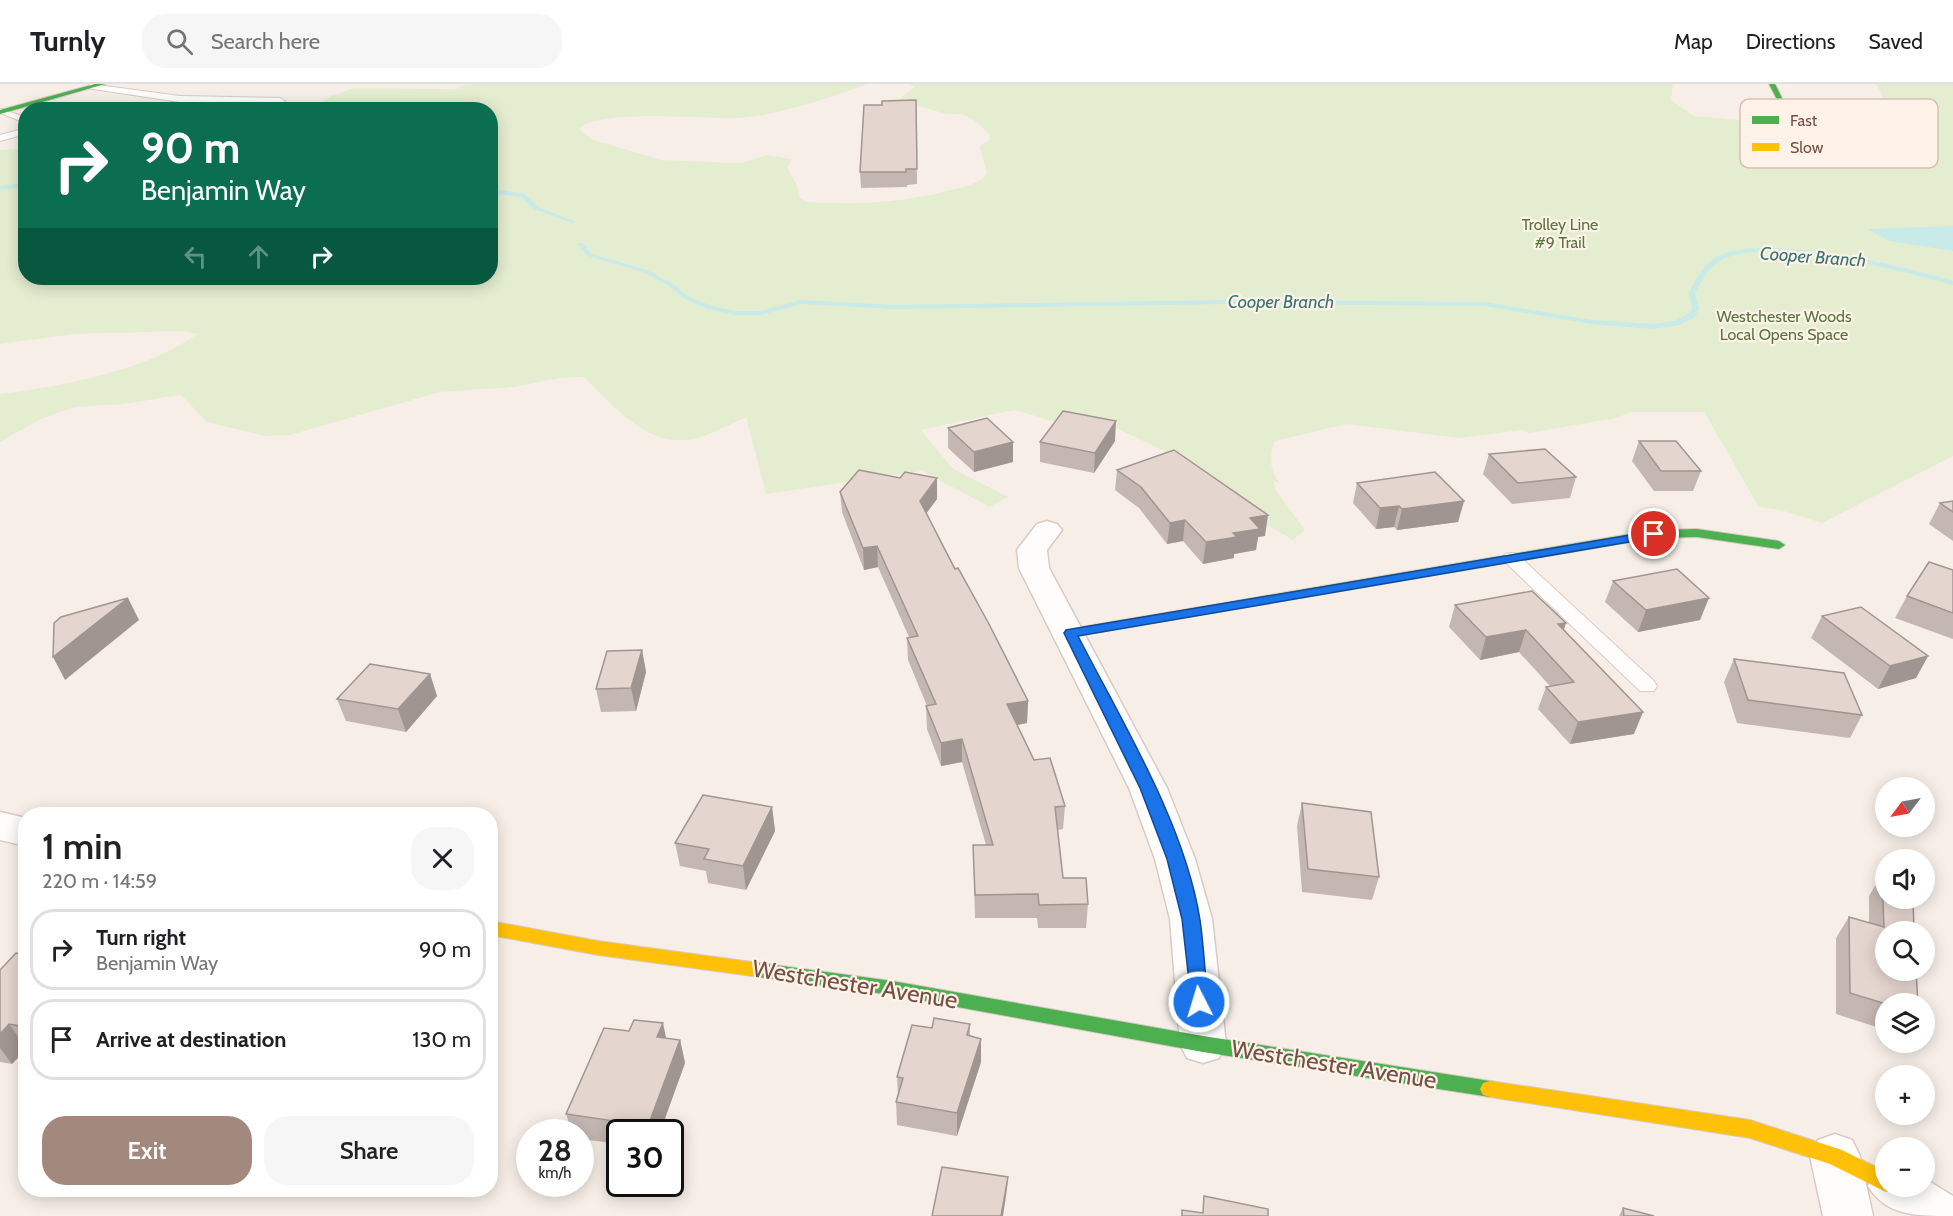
<!DOCTYPE html>
<meta charset="utf-8">
<style>
:root{--surface:#fff;--page:#f6f6f6;--text:#202124;--muted:#757577;--line:#e0e0e0;--accent:#a3887e}
body{margin:0;font-family:Cabin,sans-serif;background:var(--page);color:var(--text);height:100vh;display:flex;flex-direction:column;font-size:22px;white-space:nowrap}
*{box-sizing:border-box;margin:0}
p{font-size:20px;color:var(--muted)}
.icon{flex:none;width:33px;height:33px;fill:none;stroke:currentColor;stroke-width:2;stroke-linecap:round;stroke-linejoin:round}
.map{position:relative;flex:1;overflow:hidden}
.side{position:absolute;left:18px;top:723px;width:480px;height:390px;display:flex;flex-direction:column;background:var(--surface);border-radius:24px;box-shadow:0 3px 15px #0003}
.side>*{flex:none}
.banner{position:absolute;left:18px;top:18px;width:480px;height:183px;border-radius:24px;box-shadow:0 3px 15px #0003;background:#0b6e4f;color:#fff;overflow:hidden}
.needle{width:39px;rotate:238deg}
.buttons{position:absolute;left:1875px;top:693px;display:grid;gap:12px}
.buttons a{display:grid;place-items:center;width:60px;height:60px;border-radius:50%;background:var(--surface);box-shadow:0 3px 15px #0003;font-size:30px}
.speed{position:absolute;left:516px;top:1035px;display:flex;gap:12px;font-size:30px;font-weight:700;text-align:center}
.speed>*{display:grid;place-content:center;width:78px;height:78px;border-radius:50%;background:var(--surface);box-shadow:0 3px 15px #0003;line-height:1}
.speed small{font-size:15px;font-weight:400}
.speed .limit{border:3px solid #111;border-radius:9px;background:#fff;color:#111}
.pin{position:absolute;display:grid;place-items:center;width:51px;height:51px;color:#fff;margin:-26px;border:3px solid #fff;border-radius:50%;box-shadow:0 2px 6px #0007}
.me{position:absolute;width:66px;margin:-33px;rotate:355deg;stroke-linejoin:round;filter:drop-shadow(0 0 4px #0008)}
.turn{display:flex;align-items:center;gap:21px;height:126px;padding:0 24px;font-size:27px}
.turn .icon{width:78px;height:78px;stroke-width:2.5}
.turn b{display:block;font-size:42px;line-height:51px}
.lanes{display:flex;align-items:center;height:57px;padding:0 24px;background:#0003;justify-content:center;gap:30px;direction:ltr}
.lanes .off{opacity:.35}
.round{display:grid;place-items:center;flex:none;width:63px;height:63px;border-radius:24px;background:var(--page)}
.overview{display:flex;align-items:center;justify-content:space-between;height:102px;padding:0 24px}
h1{font-size:36px;font-weight:600;line-height:45px}
.cta{display:flex;gap:12px;margin-top:auto;padding:12px 24px}
.cta a{flex:1;height:69px;border-radius:24px;background:var(--accent);color:#fff;font-size:24px;font-weight:600;line-height:69px;text-align:center}
.cta a+a{background:var(--page);color:var(--text)}
ul{padding:0;list-style:none}
li{display:flex;align-items:center;gap:18px;height:81px;margin:0 12px 9px;padding:0 12px;border:3px solid var(--line);border-radius:24px}
li div{flex:1}
li b{display:block;font-size:22px}
li em{font-style:normal}
header{display:flex;align-items:center;gap:36px;box-sizing:border-box;height:84px;padding:0 30px;background:var(--surface);border-bottom:2px solid var(--line)}
header strong{font-size:28px}
nav{display:flex;gap:33px;margin-inline-start:auto;font-size:21px}
.search{width:420px;height:54px;background:var(--page);display:flex;align-items:center;gap:15px;box-sizing:border-box;padding:0 21px;border-radius:24px;color:var(--muted);font-size:22px}
.map>svg:first-child{display:block}
.green{fill:#e5edd0}
.water{fill:#c8eae8}
.lines{fill:none;stroke-linecap:round;stroke-linejoin:round}
.stream{fill:#c8eae8;fill-rule:evenodd}
.lane-casing{stroke:#d8cbc5;stroke-width:2}
.street-casing{stroke:#d8cbc5;stroke-width:3}
.fast-casing{stroke:#d8cac3;stroke-width:2}
.slow-casing{stroke:#d8cac3;stroke-width:2}
.lane{fill:#fefdfb;fill-rule:evenodd}
.street{fill:#fefdfb;fill-rule:evenodd}
.fast{fill:#4caf50;fill-rule:evenodd}
.slow{fill:#ffc107;fill-rule:evenodd}
.wall{fill:#c4b7b1}
.shaded-wall{fill:#a09590}
.building{fill:#e4d5ce;stroke:#a09590;stroke-width:1.5}
.route{fill:#1a73e8;stroke:#114b97;stroke-width:1.5}
.labels{text-anchor:middle;dominant-baseline:central;stroke-width:4.5;stroke-linejoin:round;paint-order:stroke}
.far-park-label{font-size:16px;fill:#55773b;stroke:#fff2e8}
.far-water-label{font-size:18px;font-style:italic;fill:#367475;stroke:#fff2e8}
.near-street-label{font-size:24px;fill:#765046;stroke:#fff2e8}
.key{fill:#fff2e8;stroke:#d6c1b7;stroke-width:1.5}
.key-label{font-size:16px;fill:#765046}
</style>
<header>
<strong>Turnly</strong>
<div class="search"><svg class="icon" aria-label="search" viewBox="0 0 24 24"><circle cx="10" cy="10" r="6"/><path d="M15 15l6 6"/></svg>Search here</div>
<nav><a>Map</a><a>Directions</a><a>Saved</a></nav>
</header>
<div class="map">
<svg width="1953" height="1132" viewBox="0 0 1953 1132">
<rect width="100%" height="100%" fill="#f7efe7"/>
<path class="green" d="M465 0H868C832 13 777 32 738 34 706 36 600 24 579 45L591 55 661 76 741 79 767 71 792 75 788 83C791 96 798 96 800 114L807 118C860 120 898 120 950 106 963 103 978 100 987 90L980 62 989 56 990 51 974 36 961 30H946L901 17 899 15 915 3 908 0H1673L1671 16 1694 32 1760 38 1765 51 1828 56 1823 43 1911 51 1887 38 1878 26C1885 14 1884 10 1875 0H1953V372L1822 439 1784 427 1759 423 1704 328H1632L1616 334 1529 349 1522 346 1459 354 1347 340 1275 357C1268 372 1270 386 1280 399L1274 397 1275 405 1305 446 1293 456 1255 434 1234 409 1206 387 1116 344 1053 337 1014 326 921 346 952 384 1008 413 990 423 922 387 766 410 746 333C731 340 714 349 698 354 649 367 615 323 584 293L560 294 513 303 440 308 290 351 266 352 207 338 181 311 123 320 75 323 41 335 0 358V310C59 303 149 286 197 250L183 247 75 250 0 260V66L25 65 26 194H490V26L311 25 330 13 354 4 456 5Z"/>
<polygon class="water" points="1953,142 1953,167 1889,157 1868,145"/>
<g class="lines">
<g class="stream">
<polygon points="26,99 26,103 0,106 0,102"/>
<polygon points="490,105 525,110 538,123 577,138 572,139 534,125 521,113 490,109"/>
<path d="M579 159H583L592 170 647 186 673 200 689 213 712 222 735 227H761L801 216 894 221 1228 216 1484 218 1592 236 1653 240 1675 237 1689 229 1692 224 1689 209C1694 198 1702 183 1713 175 1756 146 1903 182 1953 197V201C1906 188 1757 148 1717 179 1707 186 1701 199 1695 209L1699 224 1695 233 1679 241 1653 245 1592 240 1484 222 1228 220 894 225 801 220 761 231H735L708 225 685 215 669 202 643 188 588 172 578 160Z"/>
</g>
<g class="lane-casing">
<g id="lane">
<polygon points="90,0 180,12 280,14 285,17 280,20 180,18 93,5 90,4"/>
<polygon points="0,25 26,33 26,39 0,29"/>
<polygon points="26,44 26,50 0,57 0,51"/>
<polygon points="1511,469 1517,470 1654,597 1657,602 1654,607 1640,607 1505,478 1502,474 1505,470"/>
</g>
</g>
<g class="street-casing">
<g id="street">
<polygon points="1047,437 1057,440 1062,446 1047,466 1049,484 1167,704 1195,775 1212,835 1226,960 1219,974 1203,979 1187,974 1180,960 1170,835 1155,775 1129,704 1019,484 1017,466 1037,440"/>
<polygon points="0,728 26,734 26,762 0,756"/>
<polygon points="1835,1050 1852,1056 1860,1072 1873,1132 1823,1132 1810,1072 1818,1056"/>
<path d="M1886 1082V1102H1924V1094L1953 1112V1132C1916 1132 1886 1132 1868 1102L1875 1086Z"/>
</g>
</g>
<g class="fast-casing">
<g id="fast">
<polygon points="95,0 105,0 0,30 0,26"/>
<polygon points="1769,0 1775,0 1800,51 1795,50"/>
<polygon points="1697,445 1779,457 1785,461 1779,465 1697,453 1654,454 1070,553 1063,549 1070,545 1654,446"/>
<polygon points="752,878 892,897 1203,952 1490,997 1497,999 1500,1005 1497,1011 1490,1013 1203,968 892,911 752,892 746,890 743,885 746,880"/>
</g>
</g>
<g class="slow-casing">
<g id="slow">
<polygon points="490,837 598,857 752,878 758,880 761,885 758,890 752,892 598,871 490,851"/>
<polygon points="1490,997 1750,1036 1842,1066 1886,1088 1886,1102 1895,1102 1893,1106 1886,1108 1830,1080 1750,1054 1490,1013 1483,1011 1480,1005 1483,999"/>
</g>
</g>
<use href="#lane" class="lane"/>
<use href="#street" class="street"/>
<use href="#fast" class="fast"/>
<use href="#slow" class="slow"/>
</g>
<g class="wall">
<polygon points="916,16 917,100 907,101 907,103 861,104 860,88 882,21"/>
<polygon points="948,344 1013,378 974,388 948,364"/>
<polygon points="1115,357 1094,389 1040,378 1040,358"/>
<polygon points="1639,357 1701,387 1693,407 1654,407 1632,377"/>
<polygon points="1489,370 1576,393 1570,414 1512,420 1483,390"/>
<polygon points="1117,386 1265,452 1258,453 1256,466 1234,470 1234,474 1203,480 1183,457 1167,460 1139,424 1115,406"/>
<polygon points="900,394 937,394 937,415 926,429 955,485 1028,617 1027,639 1017,641 1034,676 1065,722 1063,745 1058,746 1063,794 1088,820 1086,844 1038,844 1037,834 975,834 973,761 986,761 962,678 941,682 927,645 926,622 927,622 908,576 907,554 909,553 878,483 864,486 842,428 840,408"/>
<polygon points="1357,399 1464,417 1458,438 1397,446 1394,443 1376,445 1353,419"/>
<polygon points="1953,417 1953,457 1929,440 1940,419"/>
<polygon points="1953,486 1953,555 1895,534 1907,512"/>
<polygon points="1613,497 1700,536 1638,548 1605,518"/>
<polygon points="1455,521 1564,546 1634,650 1570,660 1538,625 1546,603 1550,602 1519,568 1480,576 1449,543"/>
<polygon points="1822,532 1928,572 1916,594 1878,605 1811,554"/>
<polygon points="642,566 646,588 636,627 601,628 596,605"/>
<polygon points="1734,575 1862,631 1850,654 1737,639 1724,598"/>
<polygon points="430,590 437,612 406,648 346,637 337,615"/>
<polygon points="1302,719 1379,793 1372,816 1302,808 1297,742"/>
<polygon points="772,723 775,747 746,806 708,799 706,787 680,782 675,759"/>
<polygon points="1882,790 1886,920 1886,946 1836,930 1836,854 1849,833 1869,839 1869,812"/>
<polygon points="26,871 26,965 12,980 0,978 0,886"/>
<polygon points="970,940 970,951 981,955 981,978 957,1052 897,1041 896,1018 898,1011 897,993 932,944"/>
<polygon points="666,954 680,956 685,979 660,1048 620,1048 620,1060 580,1055 580,1048 572,1048 566,1030"/>
<polygon points="1623,1124 1654,1132 1619,1132"/>
</g>
<g class="shaded-wall">
<polygon points="1116,337 1115,357 1094,389 1095,369"/>
<polygon points="1013,358 1013,378 974,388 974,368"/>
<polygon points="937,394 937,415 920,438 920,417"/>
<polygon points="1464,417 1458,438 1397,446 1402,425"/>
<polygon points="1399,422 1394,443 1376,445 1380,424"/>
<polygon points="1268,431 1265,452 1258,453 1256,466 1234,470 1234,474 1203,480 1206,458 1233,449 1250,434"/>
<polygon points="1185,436 1183,457 1167,460 1170,439"/>
<polygon points="877,462 878,483 864,486 863,464"/>
<polygon points="128,514 139,536 65,596 53,573"/>
<polygon points="1709,514 1700,536 1638,548 1646,526"/>
<polygon points="1566,539 1559,561 1558,540"/>
<polygon points="1526,546 1519,568 1480,576 1486,553"/>
<polygon points="642,566 646,588 636,627 631,604"/>
<polygon points="1928,572 1916,594 1878,605 1890,582"/>
<polygon points="430,590 437,612 406,648 398,625"/>
<polygon points="1028,617 1027,639 1007,643 1007,620"/>
<polygon points="1643,628 1634,650 1570,660 1578,638"/>
<polygon points="962,655 962,678 941,682 941,659"/>
<polygon points="772,723 775,747 746,806 743,782"/>
<polygon points="663,939 668,963 657,953"/>
<polygon points="9,940 26,963 26,965 12,980 0,964 0,950"/>
<polygon points="981,955 981,978 957,1052 957,1029"/>
<polygon points="680,956 685,979 660,1048 650,1048 648,1042"/>
<polygon points="1008,1093 1007,1105 1003,1132 1001,1132"/>
</g>
<g class="building">
<polygon points="916,16 917,85 906,85 906,88 860,88 864,21 882,21 882,17"/>
<polygon points="1063,327 1116,337 1095,369 1040,358"/>
<polygon points="987,334 1013,358 974,368 948,344"/>
<polygon points="1639,357 1676,357 1701,387 1661,387"/>
<polygon points="1545,365 1576,393 1518,399 1489,370"/>
<polygon points="1174,366 1268,431 1250,434 1260,445 1233,449 1237,453 1206,458 1185,436 1170,439 1141,403 1117,386"/>
<polygon points="859,386 900,394 905,388 937,394 920,417 955,485 958,484 989,540 1028,617 1007,620 1034,676 1050,674 1065,722 1055,723 1063,794 1086,794 1088,820 1039,821 1038,810 975,811 973,761 993,761 962,655 941,659 926,622 936,620 907,554 918,552 877,462 863,464 840,408"/>
<polygon points="1435,388 1464,417 1402,425 1399,422 1380,424 1357,399"/>
<polygon points="1953,417 1953,428 1940,419"/>
<polygon points="1929,478 1953,486 1953,529 1907,512"/>
<polygon points="1677,485 1709,514 1646,526 1613,497"/>
<polygon points="1532,507 1566,539 1558,540 1643,628 1578,638 1546,603 1574,598 1526,546 1486,553 1455,521"/>
<polygon points="128,514 53,573 54,539 61,533"/>
<polygon points="1861,523 1928,572 1890,582 1822,532"/>
<polygon points="642,566 631,604 596,605 607,567"/>
<polygon points="1734,575 1844,589 1862,631 1748,616"/>
<polygon points="370,580 430,590 398,625 337,615"/>
<polygon points="703,711 772,723 743,782 704,775 709,765 675,759"/>
<polygon points="1302,719 1371,728 1379,793 1308,785"/>
<polygon points="1882,790 1886,791 1886,814 1913,814 1914,848 1886,848 1886,886 1916,886 1918,920 1886,920 1850,909 1849,833 1884,843"/>
<polygon points="16,869 26,871 26,943 9,940 0,950 0,886"/>
<polygon points="934,934 970,940 967,951 981,955 957,1029 896,1018 903,994 897,993 912,941 932,944"/>
<polygon points="634,936 663,939 657,953 680,956 648,1042 566,1030 604,944 629,947"/>
<polygon points="942,1083 1008,1093 1001,1132 932,1132"/>
<polygon points="1204,1112 1268,1125 1268,1132 1182,1132 1182,1126 1203,1129"/>
<polygon points="1623,1124 1654,1132 1624,1132"/>
</g>
<path class="route" d="M1654 447 1660 450 1658 453 1078 552C1122 638 1185 740 1200 836 1204 863 1205 891 1208 918L1205 924 1199 926 1192 924 1182 835 1167 775 1140 704 1064 549 1066 546Z"/>
<g class="labels">
<g class="far-park-label">
<text x="1560" y="140">Trolley Line<tspan x="1560" dy="18">#9 Trail</tspan></text>
<text x="1784" y="232">Westchester Woods<tspan x="1784" dy="18">Local Opens Space</tspan></text>
</g>
<g class="far-water-label">
<text transform="translate(1813 173) rotate(4)">Cooper Branch</text>
<text x="1281" y="218">Cooper Branch</text>
</g>
<g class="near-street-label">
<text transform="translate(855 900) rotate(9)">Westchester Avenue</text>
<text transform="translate(1334 980) rotate(9)">Westchester Avenue</text>
</g>
</g>
<rect x="1740" y="15" width="198" height="69" rx="9" class="key"/>
<rect x="1752" y="32" width="27" height="8" fill="#4caf50"/>
<rect x="1752" y="59" width="27" height="8" fill="#ffc107"/>
<g class="key-label">
<text x="1790" y="42">Fast</text>
<text x="1790" y="69">Slow</text>
</g>
</svg>
<div class="buttons">
<a><svg class="needle" viewBox="-14 -14 28 28"><path d="M0-13l5 13h-10z" fill="#e53935"/><path d="M0 13l5-13h-10z" fill="#757577"/></svg></a>
<a><svg class="icon" aria-label="sound" viewBox="0 0 24 24"><path d="M4 9h4l5-4v14l-5-4H4zM17 9q2 3 0 6"/></svg></a>
<a><svg class="icon" aria-label="search" viewBox="0 0 24 24"><circle cx="10" cy="10" r="6"/><path d="M15 15l6 6"/></svg></a>
<a><svg class="icon" aria-label="layers" viewBox="0 0 24 24"><path d="M12 4l9 5-9 5-9-5zM3 14l9 5 9-5"/></svg></a>
<a>+</a>
<a>−</a>
</div>
<div class="speed"><div>28<small>km/h</small></div><div class="limit">30</div></div>
<div class="pin" style="left:1654px;top:450px;background:#d93025"><svg class="icon" aria-label="arrive" viewBox="0 0 24 24"><path d="M6 21V4h12l-3 4 3 4H6"/></svg></div>
<svg class="me" style="left:1199px;top:918px" viewBox="-20 -20 40 40"><circle r="17" fill="#1a73e8" stroke="#fff" stroke-width="3"/><path d="M0-11L8 9 0 5-8 9z" fill="#fff"/></svg>
<div class="banner">
<div class="turn"><svg class="icon" aria-label="right" viewBox="0 0 24 24"><path d="M7 20v-9h11M14 6l5 5-5 5"/></svg><div><b>90 m</b>Benjamin Way</div></div>
<div class="lanes"><svg class="icon off" aria-label="left" viewBox="0 0 24 24"><path d="M17 20v-9H6M10 6l-5 5 5 5"/></svg><svg class="icon off" aria-label="ahead" viewBox="0 0 24 24"><path d="M12 20V5M6 11l6-6 6 6"/></svg><svg class="icon" aria-label="right" viewBox="0 0 24 24"><path d="M7 20v-9h11M14 6l5 5-5 5"/></svg></div>
</div>
<section class="side">
<div class="overview"><div><h1>1 min</h1><p>220 m · 14:59</p></div><a class="round"><svg class="icon" aria-label="close" viewBox="0 0 24 24"><path d="M6 6l12 12M18 6L6 18"/></svg></a></div>
<ul>
<li><svg class="icon" aria-label="right" viewBox="0 0 24 24"><path d="M7 20v-9h11M14 6l5 5-5 5"/></svg><div><b>Turn right</b><p>Benjamin Way</p></div><em>90 m</em></li>
<li><svg class="icon" aria-label="arrive" viewBox="0 0 24 24"><path d="M6 21V4h12l-3 4 3 4H6"/></svg><div><b>Arrive at destination</b></div><em>130 m</em></li>
</ul>
<div class="cta"><a>Exit</a><a>Share</a></div>
</section>
</div>
